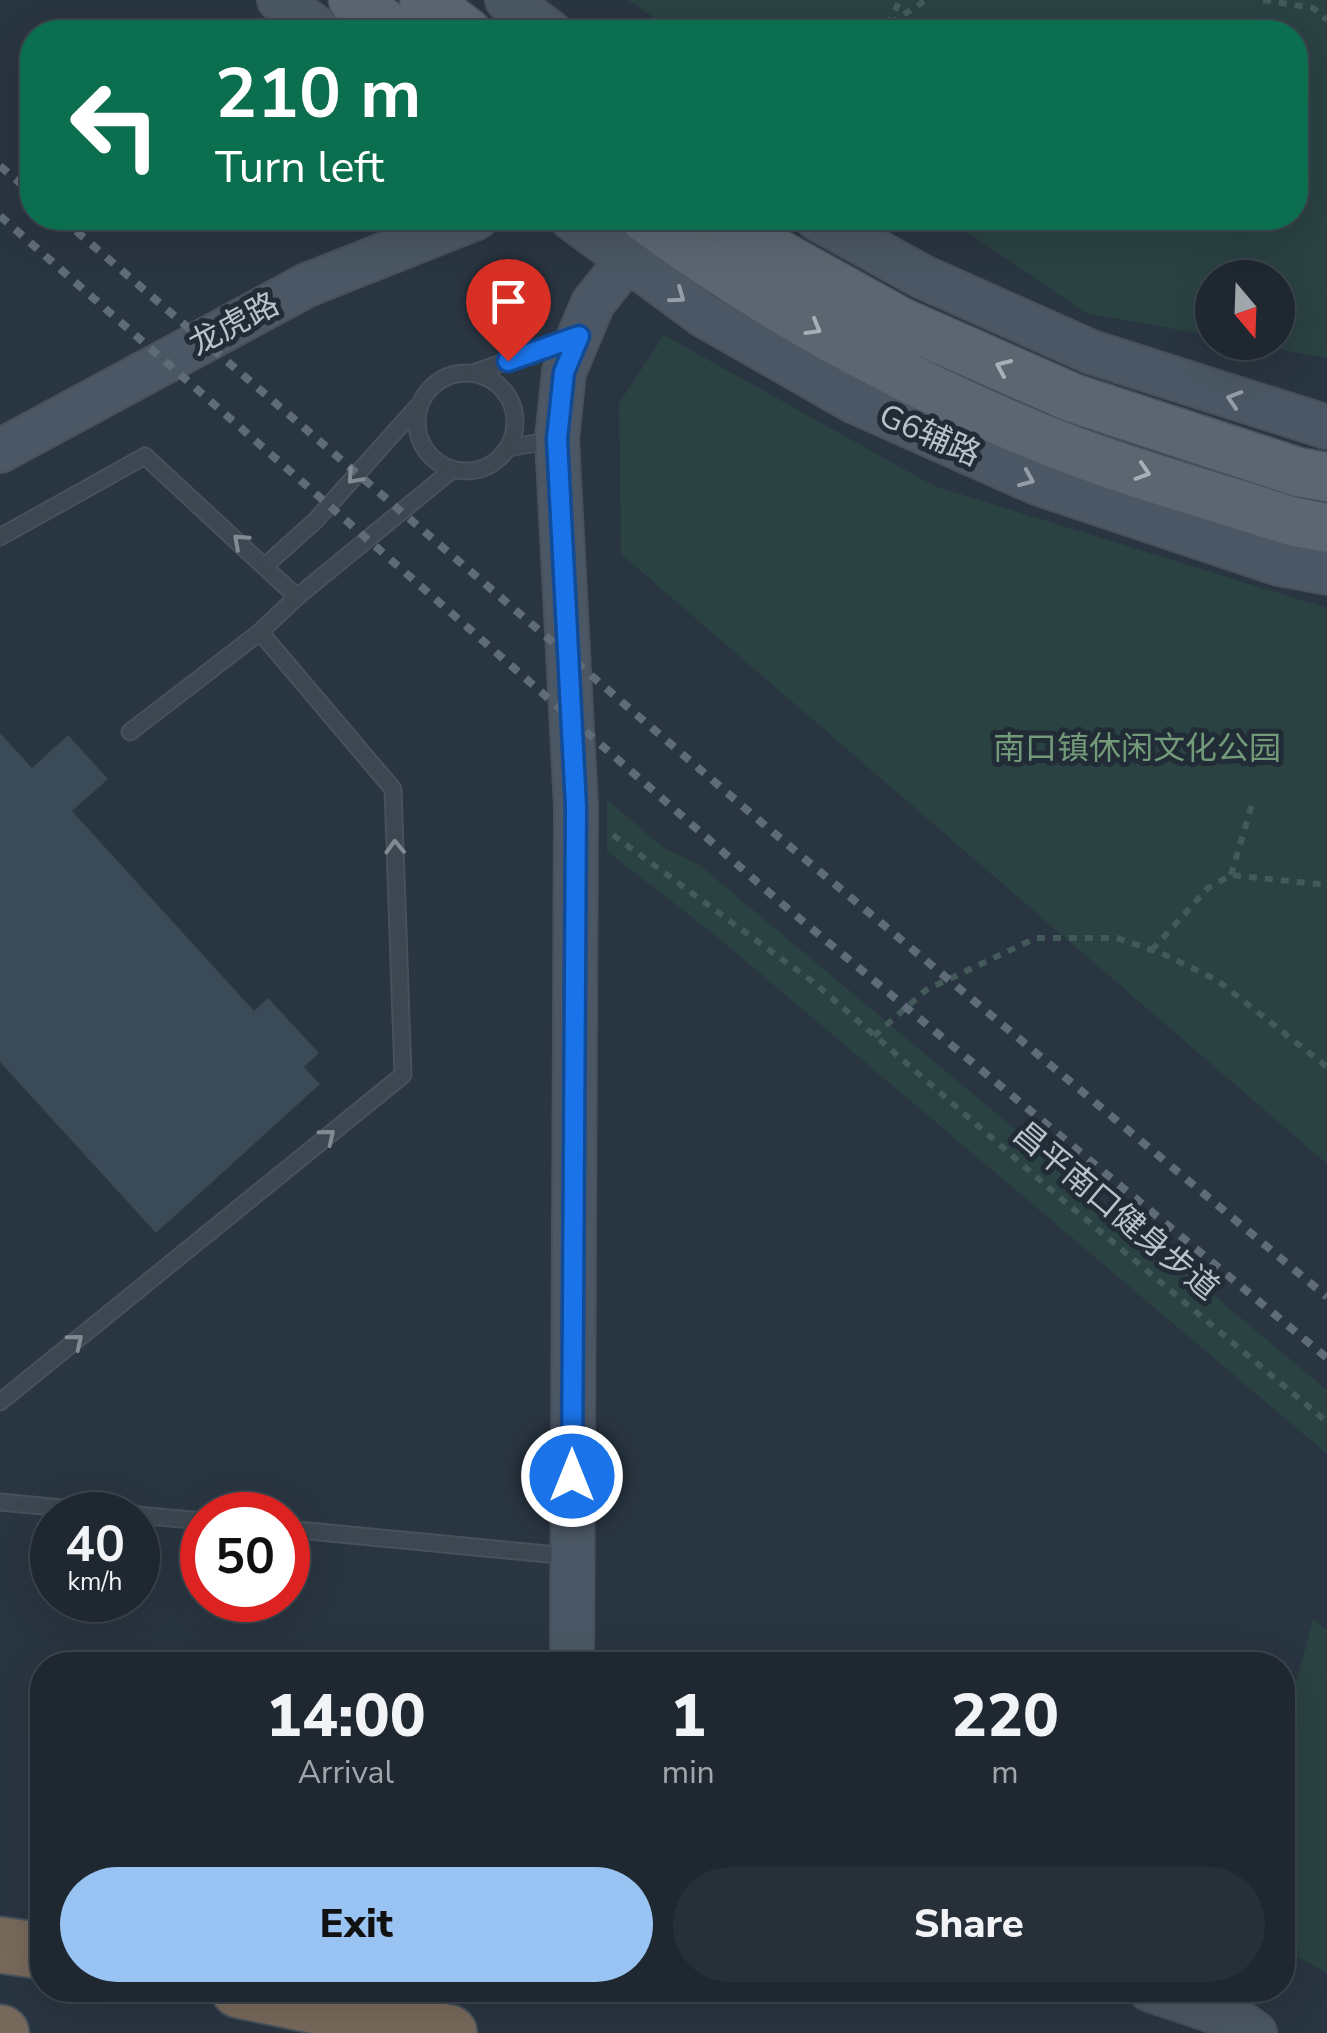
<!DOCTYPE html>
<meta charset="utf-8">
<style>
:root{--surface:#1f2831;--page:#273039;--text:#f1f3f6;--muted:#a1a6ab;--line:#3c444d;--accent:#99c3f2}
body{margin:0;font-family:"Nunito Sans","Noto Sans SC",sans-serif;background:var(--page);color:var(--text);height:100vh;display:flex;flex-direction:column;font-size:38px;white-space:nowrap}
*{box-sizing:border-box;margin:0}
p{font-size:32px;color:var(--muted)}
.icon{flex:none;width:55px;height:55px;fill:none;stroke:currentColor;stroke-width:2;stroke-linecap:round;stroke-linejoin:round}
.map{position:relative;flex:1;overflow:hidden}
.drawer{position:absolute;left:30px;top:1652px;width:1265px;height:350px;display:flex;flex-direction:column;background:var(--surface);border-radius:40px;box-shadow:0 10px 40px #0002,0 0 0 2px var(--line)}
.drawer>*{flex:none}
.guide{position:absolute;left:20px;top:20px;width:1288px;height:210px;border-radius:40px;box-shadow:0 10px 40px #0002,0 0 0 2px var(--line);background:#0b6e4f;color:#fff;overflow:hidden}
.needle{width:65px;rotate:161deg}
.buttons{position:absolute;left:1195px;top:260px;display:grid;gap:20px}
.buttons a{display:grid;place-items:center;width:100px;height:100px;border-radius:50%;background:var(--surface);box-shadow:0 10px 40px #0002,0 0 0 2px var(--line);font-size:50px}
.speed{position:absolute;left:30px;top:1492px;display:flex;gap:20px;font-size:50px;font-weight:700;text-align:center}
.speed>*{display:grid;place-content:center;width:130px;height:130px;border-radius:50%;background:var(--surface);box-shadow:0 10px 40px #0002,0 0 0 2px var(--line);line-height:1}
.speed small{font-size:25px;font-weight:400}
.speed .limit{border:15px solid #d22;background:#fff;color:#111}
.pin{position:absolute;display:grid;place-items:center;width:85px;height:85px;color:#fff;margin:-102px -42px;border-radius:50% 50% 50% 0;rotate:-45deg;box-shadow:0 0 10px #0007}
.pin .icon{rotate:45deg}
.me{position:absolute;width:110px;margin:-55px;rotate:0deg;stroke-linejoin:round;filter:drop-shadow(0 0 8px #0008)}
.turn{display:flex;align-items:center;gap:35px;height:210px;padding:0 30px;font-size:45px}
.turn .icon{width:130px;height:130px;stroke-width:2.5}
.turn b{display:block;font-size:70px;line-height:85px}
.eta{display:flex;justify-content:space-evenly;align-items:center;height:170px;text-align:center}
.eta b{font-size:60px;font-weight:800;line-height:70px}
.action{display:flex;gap:20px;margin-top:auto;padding:20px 30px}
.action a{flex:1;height:115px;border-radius:60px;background:var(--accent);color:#111;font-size:40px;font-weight:800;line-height:115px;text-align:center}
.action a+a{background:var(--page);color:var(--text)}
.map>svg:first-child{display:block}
.green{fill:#2b4242}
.building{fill:#3b4a57}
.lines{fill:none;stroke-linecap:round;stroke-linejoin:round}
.lane-casing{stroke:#47505b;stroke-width:19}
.secondary-casing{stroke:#47505b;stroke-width:46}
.primary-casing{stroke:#47505b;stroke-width:51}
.highway-casing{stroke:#48525c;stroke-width:59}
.path{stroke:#445a5a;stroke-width:6;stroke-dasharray:8 8;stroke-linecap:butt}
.lane{stroke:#3d4751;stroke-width:15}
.secondary{stroke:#4b5764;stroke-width:42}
.primary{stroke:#5b6671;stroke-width:48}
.highway{stroke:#77695b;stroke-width:55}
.rail{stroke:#5f6c78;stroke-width:8;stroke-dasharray:10 10;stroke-linecap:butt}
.oneway{stroke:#939da7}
.oneway2{stroke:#a7b0b9}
.oneway3{stroke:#828b94}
.route-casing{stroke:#114b97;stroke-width:25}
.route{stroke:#1a73e8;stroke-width:18}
.labels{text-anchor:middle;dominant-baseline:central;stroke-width:10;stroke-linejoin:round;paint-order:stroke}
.street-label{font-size:32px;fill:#bac2cb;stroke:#222c37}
.park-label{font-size:32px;fill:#739a79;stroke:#222c37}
</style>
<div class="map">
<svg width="1327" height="2033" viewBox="0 0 1327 2033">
<rect width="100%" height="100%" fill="#293541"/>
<g class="green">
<polygon points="628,0 1327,0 1327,358 1245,343 1278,342 1278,278 1212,278 1212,336 1086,313 946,218 1295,218 1295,32 675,32"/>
<polygon points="664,335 934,486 1327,608 1327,1164 621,554 619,403"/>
<polygon points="607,800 664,848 698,864 1327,1390 1327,1454 716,936 607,851"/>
<polygon points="1313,1619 1327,1630 1327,1973 1282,1948 1283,1731"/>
</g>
<polygon class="building" points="0,733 32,768 68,735 108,779 72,811 254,1011 268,998 319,1053 304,1067 320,1084 156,1233 0,1062"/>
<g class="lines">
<g class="lane-casing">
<g id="lane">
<circle cx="466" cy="422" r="49"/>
<polyline points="473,373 571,339"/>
<polyline points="508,448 553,440"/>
<polyline points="0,537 145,456 297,597 260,632 393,789 403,1075 0,1402"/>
<polyline points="266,565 315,521 417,407"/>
<polyline points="297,597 452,470"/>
<polyline points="130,732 260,632"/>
<polyline points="0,1502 136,1515"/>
<polyline points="138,1515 202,1521"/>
<polyline points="288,1529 568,1556"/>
</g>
</g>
<g class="secondary-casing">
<g id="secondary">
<polyline points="279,0 322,32"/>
<polyline points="507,0 550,32"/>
<polyline points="571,218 703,315 853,401 1037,483 1279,564 1327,573"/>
<polyline points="816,218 923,277 1091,352 1327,427"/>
<polyline points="0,451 307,285 476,218"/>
<polyline points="572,1665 576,807 557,439 564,372 593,303 661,218"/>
<polyline points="1150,1990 1234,2018 1255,2033"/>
</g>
</g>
<g class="primary-casing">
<g id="primary">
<polyline points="353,0 396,32"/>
<polyline points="424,0 467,32"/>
<path d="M645 218C770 310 907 384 1051 442 1129 473 1211 495 1291 521L1327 528"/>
<polyline points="722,218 757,242 901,322 1073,398 1298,472 1327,477"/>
</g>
</g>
<g class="highway-casing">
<g id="highway">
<polyline points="0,1945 42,1951"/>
<polyline points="239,1990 449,2033"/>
<polyline points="0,2033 1,2033"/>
</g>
</g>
<g class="path">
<polyline points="1263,0 1313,8 1327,20"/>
<polyline points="888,25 900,0"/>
<polyline points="877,32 926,0"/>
<polyline points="613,835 817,985 1064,1201 1327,1422"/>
<polyline points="1231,875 1252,804"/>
<polyline points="1152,950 1208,888 1231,875 1327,885"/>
<polyline points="874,1036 926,990 1036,938 1117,938 1161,953 1217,980 1327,1067"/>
</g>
<use href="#lane" class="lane"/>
<use href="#secondary" class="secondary"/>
<use href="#primary" class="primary"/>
<use href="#highway" class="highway"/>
<g class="rail">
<polyline points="0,166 32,193"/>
<polyline points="0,216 781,903 1327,1358"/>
<polyline points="61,218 768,828 1327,1297"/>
</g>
</g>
<defs><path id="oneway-chevron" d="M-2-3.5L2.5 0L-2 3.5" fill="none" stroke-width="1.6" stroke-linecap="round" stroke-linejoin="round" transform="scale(2.5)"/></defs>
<g class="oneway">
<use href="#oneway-chevron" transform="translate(678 296) rotate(36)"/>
<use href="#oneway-chevron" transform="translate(1234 399) rotate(-162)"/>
<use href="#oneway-chevron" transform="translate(1027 479) rotate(23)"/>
</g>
<g class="oneway2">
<use href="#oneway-chevron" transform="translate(814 328) rotate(30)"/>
<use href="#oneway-chevron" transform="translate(1003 367) rotate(-156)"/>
<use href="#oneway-chevron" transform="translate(1143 472) rotate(18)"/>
</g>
<g class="oneway3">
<use href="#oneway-chevron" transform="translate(354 477) rotate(132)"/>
<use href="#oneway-chevron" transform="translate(240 541) rotate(-138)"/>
<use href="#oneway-chevron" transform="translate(395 847) rotate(-92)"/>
<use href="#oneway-chevron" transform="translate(328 1136) rotate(-39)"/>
<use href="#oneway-chevron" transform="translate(76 1341) rotate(-39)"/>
</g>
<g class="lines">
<g class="route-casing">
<polyline id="route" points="508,361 579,336 564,372 557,439 576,807 572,1476"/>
</g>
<use href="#route" class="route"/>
</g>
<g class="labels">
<g class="street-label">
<text transform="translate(234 324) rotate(-28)">龙虎路</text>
<text transform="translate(930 435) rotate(24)">G6辅路</text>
<text transform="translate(1116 1211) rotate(40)">昌平南口健身步道</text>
</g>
<g class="park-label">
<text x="1137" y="748">南口镇休闲文化公园</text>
</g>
</g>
</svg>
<div class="buttons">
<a><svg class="needle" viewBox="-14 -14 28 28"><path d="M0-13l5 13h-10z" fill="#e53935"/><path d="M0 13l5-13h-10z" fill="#a1a6ab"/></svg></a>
</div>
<div class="speed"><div>40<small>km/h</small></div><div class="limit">50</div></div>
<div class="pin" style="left:508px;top:361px;background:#d93025"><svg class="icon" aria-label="arrive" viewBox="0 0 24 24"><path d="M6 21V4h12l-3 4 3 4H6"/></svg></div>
<svg class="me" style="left:572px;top:1476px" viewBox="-20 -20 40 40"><circle r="17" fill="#1a73e8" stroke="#fff" stroke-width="3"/><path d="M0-11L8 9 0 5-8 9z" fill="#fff"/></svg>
<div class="guide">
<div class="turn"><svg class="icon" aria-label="left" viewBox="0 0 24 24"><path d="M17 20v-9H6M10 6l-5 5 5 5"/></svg><div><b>210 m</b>Turn left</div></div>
</div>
<section class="drawer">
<div class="eta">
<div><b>14:00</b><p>Arrival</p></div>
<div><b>1</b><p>min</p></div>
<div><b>220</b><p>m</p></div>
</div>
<div class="action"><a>Exit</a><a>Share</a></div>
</section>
</div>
